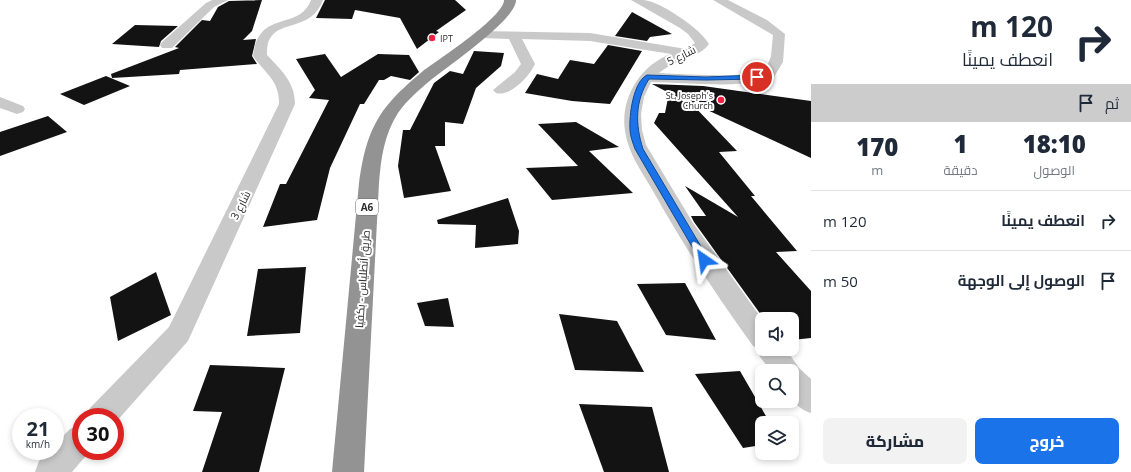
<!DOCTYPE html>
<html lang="ar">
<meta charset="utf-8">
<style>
:root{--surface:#fff;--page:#f2f2f3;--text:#1f2937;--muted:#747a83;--line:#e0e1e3;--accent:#1a73e8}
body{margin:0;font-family:"Open Sans",Cairo,sans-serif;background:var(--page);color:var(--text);direction:rtl;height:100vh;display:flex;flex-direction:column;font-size:15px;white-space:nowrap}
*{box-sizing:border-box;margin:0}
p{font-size:13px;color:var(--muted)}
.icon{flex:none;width:22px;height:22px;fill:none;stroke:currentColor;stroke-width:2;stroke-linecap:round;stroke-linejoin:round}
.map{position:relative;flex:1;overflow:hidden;direction:ltr}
.drawer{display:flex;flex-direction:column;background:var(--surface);width:320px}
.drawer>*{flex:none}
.top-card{background:#fff;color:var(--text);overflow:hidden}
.tools{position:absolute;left:755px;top:312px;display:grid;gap:8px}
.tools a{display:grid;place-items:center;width:44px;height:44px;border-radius:8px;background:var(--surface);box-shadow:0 2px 6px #0003;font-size:20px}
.speed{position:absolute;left:12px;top:408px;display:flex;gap:8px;font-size:20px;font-weight:700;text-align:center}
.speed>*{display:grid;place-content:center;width:52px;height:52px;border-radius:50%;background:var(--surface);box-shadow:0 2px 6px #0003;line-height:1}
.speed small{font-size:10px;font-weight:400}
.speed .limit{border:6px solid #d22;background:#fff;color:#111}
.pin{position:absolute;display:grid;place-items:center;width:34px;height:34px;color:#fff;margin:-17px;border:2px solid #fff;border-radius:50%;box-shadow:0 1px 4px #0007}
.me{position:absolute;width:44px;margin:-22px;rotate:328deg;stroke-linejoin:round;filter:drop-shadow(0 0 3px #0008)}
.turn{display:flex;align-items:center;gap:14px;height:84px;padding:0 12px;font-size:18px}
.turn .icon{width:52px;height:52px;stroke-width:2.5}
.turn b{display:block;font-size:28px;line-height:34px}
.then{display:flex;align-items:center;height:38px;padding:0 12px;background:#0003;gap:8px;font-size:15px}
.eta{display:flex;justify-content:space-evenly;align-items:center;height:68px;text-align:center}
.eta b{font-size:24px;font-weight:800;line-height:28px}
.primary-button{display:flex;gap:8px;margin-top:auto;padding:8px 12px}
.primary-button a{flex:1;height:46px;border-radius:8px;background:var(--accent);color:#fff;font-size:16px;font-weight:800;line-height:46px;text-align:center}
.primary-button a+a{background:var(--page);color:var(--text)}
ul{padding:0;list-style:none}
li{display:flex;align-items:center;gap:12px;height:60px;padding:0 12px;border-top:1px solid var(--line)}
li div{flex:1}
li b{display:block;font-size:15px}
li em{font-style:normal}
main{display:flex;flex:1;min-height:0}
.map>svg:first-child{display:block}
.building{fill:#131313}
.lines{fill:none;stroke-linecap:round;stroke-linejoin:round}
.minor{fill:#c9c9c9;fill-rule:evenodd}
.highway{fill:#939393;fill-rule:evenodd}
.route{fill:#1a73e8;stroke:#114b97}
.poi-dot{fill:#f02142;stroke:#fff;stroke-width:1.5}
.labels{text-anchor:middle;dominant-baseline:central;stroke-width:4;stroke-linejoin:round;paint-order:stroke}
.far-poi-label{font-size:9px;fill:#2c2c2c;stroke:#fff;text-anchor:start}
.shield{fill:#fff;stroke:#6b6b6b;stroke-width:1}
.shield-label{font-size:10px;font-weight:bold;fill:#2c2c2c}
.street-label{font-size:11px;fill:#2c2c2c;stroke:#fff}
</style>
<main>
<section class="drawer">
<div class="top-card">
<div class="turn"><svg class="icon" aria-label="right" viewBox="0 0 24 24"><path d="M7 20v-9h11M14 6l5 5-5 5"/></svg><div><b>120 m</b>انعطف يمينًا</div></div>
<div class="then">ثم<svg class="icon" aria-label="arrive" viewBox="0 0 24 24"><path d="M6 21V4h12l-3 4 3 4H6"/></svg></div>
</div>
<div class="eta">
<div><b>18:10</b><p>الوصول</p></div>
<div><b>1</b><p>دقيقة</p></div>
<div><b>170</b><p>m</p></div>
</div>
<ul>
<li><svg class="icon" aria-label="right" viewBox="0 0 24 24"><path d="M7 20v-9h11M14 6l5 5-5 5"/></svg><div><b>انعطف يمينًا</b></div><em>120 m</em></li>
<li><svg class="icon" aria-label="arrive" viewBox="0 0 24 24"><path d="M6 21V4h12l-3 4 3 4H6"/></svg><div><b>الوصول إلى الوجهة</b></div><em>50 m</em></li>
</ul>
<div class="primary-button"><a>خروج</a><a>مشاركة</a></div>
</section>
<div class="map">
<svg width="811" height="472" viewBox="0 0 811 472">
<rect width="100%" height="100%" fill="#fff"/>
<g class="building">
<polygon points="262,0 252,31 243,40 256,39 252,56 257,64 180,70 179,74 112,78 111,74 179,48 175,47 202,20 210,21 218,7 229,1"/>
<polygon points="325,0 455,0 466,10 436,31 439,32 417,49 400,18 355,10 352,19 316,18"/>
<polygon points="632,12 672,34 650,37 647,41 615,36"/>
<polygon points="135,25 178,26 161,41 159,47 112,44"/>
<polygon points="608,45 642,51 610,104 572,101 525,93 537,74 558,79 570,60 594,64"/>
<polygon points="474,51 504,53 501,66 476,88 463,124 445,122 445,146 435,146 451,191 404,198 398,166 403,130 410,130 434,83 450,71 463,74"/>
<polygon points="325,54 341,77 378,54 409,55 419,72 410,80 391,76 384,80 379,80 364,104 360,104 330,168 317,220 263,227 280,184 286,184 329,100 309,98 315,90 296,59"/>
<polygon points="106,76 130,86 84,105 60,94"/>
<polygon points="652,84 703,86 811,101 811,158 690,102 737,151 719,152 755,196 751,196 797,251 776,252 811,291 811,338 792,340 792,319 764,319 694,222 691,216 706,216 685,186 738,217 654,123 659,113 665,113 669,93"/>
<polygon points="48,116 67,132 0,156 0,132"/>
<polygon points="576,122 619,147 589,151 633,193 552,200 526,168 578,166 538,124"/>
<polygon points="508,198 519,231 518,244 475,248 476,225 438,224 437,220"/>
<polygon points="306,267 300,333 247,336 258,269"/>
<polygon points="156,272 171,315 118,341 110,297"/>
<polygon points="685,283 716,340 666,335 637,284"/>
<polygon points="448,298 454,327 425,326 417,303"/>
<polygon points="559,314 617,321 644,372 575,370"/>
<polygon points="210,365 285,368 259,472 202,472 222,412 193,411"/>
<polygon points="740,371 770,423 762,423 762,445 743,448 695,374"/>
<polygon points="579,404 652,407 669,472 604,472"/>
</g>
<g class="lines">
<g class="minor">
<polygon points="212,0 228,0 214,7 172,48 162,48 160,45 162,42 206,3"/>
<path d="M311 0H323C312 30 281 21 271 37 267 42 267 49 267 55 281 70 295 82 295 104L188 341 115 423V417H86L90 408 169 327 279 104C280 81 265 73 253 56 259 8 299 32 311 0Z"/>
<path d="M631 0C636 0 640 0 644 0 661 2 701 29 709 44 698 59 674 60 659 73 679 74 752 79 766 69L771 56 773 35 713 0H728L767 20 785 34 783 62 774 77C736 90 691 82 651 82L644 97 641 114 642 130 646 145 693 223 762 319V349H786L799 368 811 379V413C788 405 792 392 792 371H771L760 357 757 348 753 346C717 296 683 245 653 191 642 172 628 153 625 131 620 99 640 65 671 54L590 41 522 39 535 64C529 77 510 97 496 93L493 90 515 72 521 64 509 39 481 38 475 34 477 31 590 33 686 49 695 43 688 34 680 28Z"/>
<polygon points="0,97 23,106 25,109 23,112 17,114 0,108"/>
<polygon points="81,425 81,451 90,451 72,472 35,472 39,461 49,451 55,451 55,444 70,429"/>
</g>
<path class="highway" d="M504 0H516C516 20 449 65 432 79 420 89 407 100 398 113 384 135 381 158 379 183L364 472H332L359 183C363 155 368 130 386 107 397 93 410 82 423 71 439 59 504 17 504 0Z"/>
</g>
<path class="route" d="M647 75 706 77 757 75 760 77 757 79 706 80 649 79C635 101 635 124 643 149L709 260 708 262H701L635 149C633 143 630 136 630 130 629 116 633 82 647 75Z"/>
<g class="poi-dot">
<circle cx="432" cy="38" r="4"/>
<circle cx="721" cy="100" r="4"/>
</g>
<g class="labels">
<g class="far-poi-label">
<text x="440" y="38">IPT</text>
<text x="713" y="95" text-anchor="end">St. Joseph's<tspan x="713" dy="10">Church</tspan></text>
</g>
<rect class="shield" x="356" y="199" width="22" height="16" rx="3"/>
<g class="shield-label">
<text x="367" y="207">A6</text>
</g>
<g class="street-label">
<text transform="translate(681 55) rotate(-26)">شارع 5</text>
<text transform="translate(240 205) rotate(-63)">شارع 3</text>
<text transform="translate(362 279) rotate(-86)">طريق أنطلياس - بكفيا</text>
</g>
</g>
</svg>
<div class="tools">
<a><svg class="icon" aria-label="sound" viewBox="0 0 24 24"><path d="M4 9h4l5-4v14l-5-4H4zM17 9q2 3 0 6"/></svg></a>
<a><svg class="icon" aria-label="search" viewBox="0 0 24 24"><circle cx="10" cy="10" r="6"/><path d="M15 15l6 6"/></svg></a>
<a><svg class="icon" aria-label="layers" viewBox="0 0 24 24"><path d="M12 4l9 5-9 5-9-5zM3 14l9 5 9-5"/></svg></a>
</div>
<div class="speed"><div>21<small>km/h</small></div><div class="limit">30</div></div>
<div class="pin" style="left:757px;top:77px;background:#d93025"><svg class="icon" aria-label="arrive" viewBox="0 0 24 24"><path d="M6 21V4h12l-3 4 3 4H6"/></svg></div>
<svg class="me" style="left:704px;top:260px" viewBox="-20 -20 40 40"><path d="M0-17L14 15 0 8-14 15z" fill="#1a73e8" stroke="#fff" stroke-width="4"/></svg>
</div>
</main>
